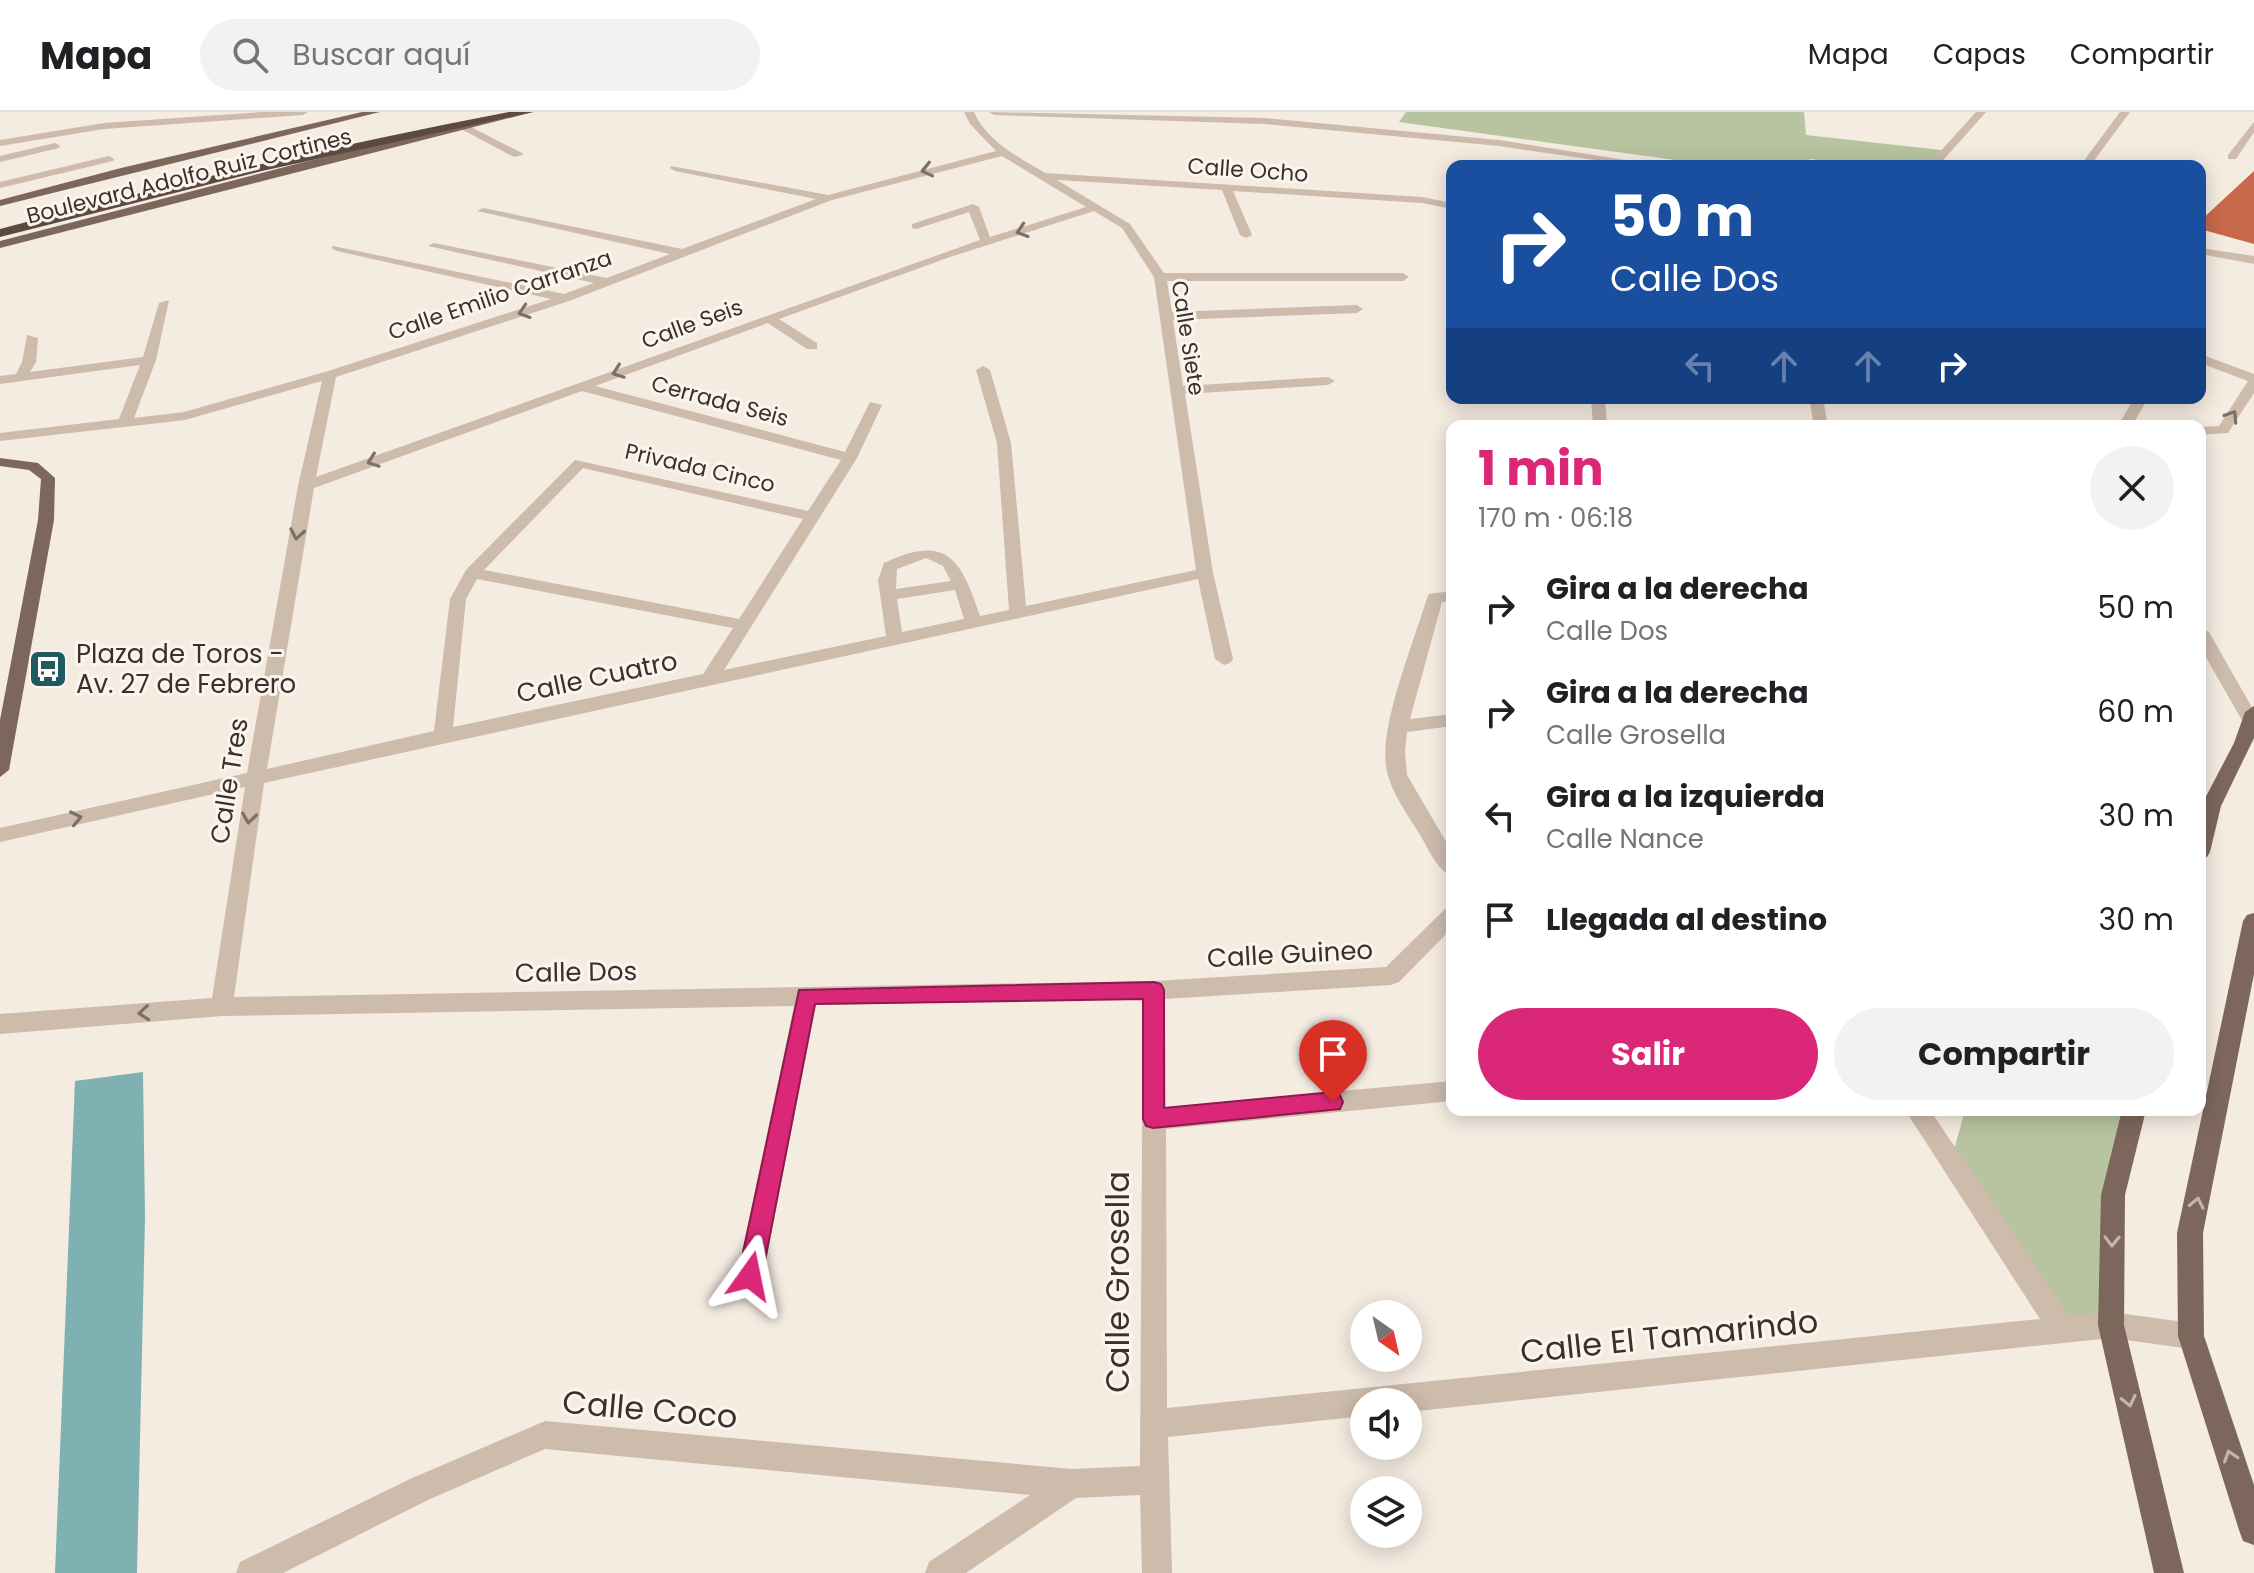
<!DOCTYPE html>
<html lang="es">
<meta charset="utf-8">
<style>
:root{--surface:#fff;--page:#f2f2f2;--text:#202124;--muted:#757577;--line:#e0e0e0;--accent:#db2777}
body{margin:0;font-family:Poppins,sans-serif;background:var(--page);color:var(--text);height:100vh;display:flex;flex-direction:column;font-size:30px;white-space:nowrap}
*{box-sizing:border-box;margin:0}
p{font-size:26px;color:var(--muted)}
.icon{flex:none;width:44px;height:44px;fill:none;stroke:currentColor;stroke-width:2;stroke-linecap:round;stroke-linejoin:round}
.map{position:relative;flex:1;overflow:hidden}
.side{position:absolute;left:1446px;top:308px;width:760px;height:696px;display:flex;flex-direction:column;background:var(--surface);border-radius:16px;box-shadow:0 4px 20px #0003}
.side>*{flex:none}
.hud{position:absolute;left:1446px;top:48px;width:760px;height:244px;border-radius:16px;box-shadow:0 4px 20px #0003;background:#1a4fa0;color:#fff;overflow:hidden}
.needle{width:52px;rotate:146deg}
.buttons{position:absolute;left:1350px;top:1188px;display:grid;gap:16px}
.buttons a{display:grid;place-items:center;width:72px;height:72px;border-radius:50%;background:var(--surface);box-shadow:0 4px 20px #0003;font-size:40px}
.pin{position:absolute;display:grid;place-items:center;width:68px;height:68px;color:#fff;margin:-82px -34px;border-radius:50% 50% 50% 0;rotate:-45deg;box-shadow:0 0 8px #0007}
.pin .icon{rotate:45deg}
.me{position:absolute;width:88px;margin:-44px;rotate:12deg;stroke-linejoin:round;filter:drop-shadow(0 0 6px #0008)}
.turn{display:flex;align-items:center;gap:28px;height:168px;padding:0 32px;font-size:36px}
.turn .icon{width:104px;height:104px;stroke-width:2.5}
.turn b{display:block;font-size:56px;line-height:68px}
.lanes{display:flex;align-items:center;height:76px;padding:0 32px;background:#0003;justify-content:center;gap:40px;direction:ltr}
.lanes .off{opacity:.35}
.round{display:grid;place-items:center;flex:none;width:84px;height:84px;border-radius:42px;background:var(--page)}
.headline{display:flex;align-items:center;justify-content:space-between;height:136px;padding:0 32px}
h1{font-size:48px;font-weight:700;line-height:60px;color:var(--accent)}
.primary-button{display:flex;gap:16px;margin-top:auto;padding:16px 32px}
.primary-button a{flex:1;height:92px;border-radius:48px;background:var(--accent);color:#fff;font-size:32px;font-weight:700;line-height:92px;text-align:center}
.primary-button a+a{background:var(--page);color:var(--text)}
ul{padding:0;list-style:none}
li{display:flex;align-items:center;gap:24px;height:104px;padding:0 32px}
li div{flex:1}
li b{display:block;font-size:30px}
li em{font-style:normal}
header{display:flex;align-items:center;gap:48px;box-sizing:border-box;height:112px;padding:0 40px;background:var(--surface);border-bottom:2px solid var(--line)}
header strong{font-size:38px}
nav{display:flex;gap:44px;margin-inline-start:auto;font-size:28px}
.search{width:560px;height:72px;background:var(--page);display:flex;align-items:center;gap:20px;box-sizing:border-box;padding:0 28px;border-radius:44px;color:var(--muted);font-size:30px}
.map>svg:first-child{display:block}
.green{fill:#b8c4a0}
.water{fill:#7fb0b2}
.building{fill:#c8694b}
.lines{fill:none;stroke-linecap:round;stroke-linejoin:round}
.minor{fill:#cdbbac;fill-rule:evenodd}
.major{fill:#7d675c;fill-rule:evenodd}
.highway{fill:#5c4a42;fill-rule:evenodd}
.oneway{stroke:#7d6f65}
.oneway2{stroke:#c2b5ac}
.route{fill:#db2777;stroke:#8e194d;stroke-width:2}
.labels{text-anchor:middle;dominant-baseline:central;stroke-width:6;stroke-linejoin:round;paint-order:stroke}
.far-street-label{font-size:22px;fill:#3b302b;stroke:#fbf5ee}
.poi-label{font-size:26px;fill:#3b302b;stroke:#fbf5ee;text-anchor:start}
.street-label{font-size:26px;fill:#3b302b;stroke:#fbf5ee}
.near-street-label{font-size:32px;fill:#3b302b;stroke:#fbf5ee}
</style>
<header>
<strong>Mapa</strong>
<div class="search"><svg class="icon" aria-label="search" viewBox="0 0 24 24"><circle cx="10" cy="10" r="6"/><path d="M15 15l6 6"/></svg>Buscar aquí</div>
<nav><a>Mapa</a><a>Capas</a><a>Compartir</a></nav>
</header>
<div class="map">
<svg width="2254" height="1461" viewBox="0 0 2254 1461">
<rect width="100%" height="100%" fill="#f4ebe1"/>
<g class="green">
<polygon points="1406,0 1804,0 1806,23 1941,38 1928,54 1870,54 1809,47 1809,54 1719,54 1399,10"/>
<polygon points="1965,998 2134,998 2111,1213 2063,1218 1951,1049"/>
</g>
<polygon class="water" points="143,960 145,1106 137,1461 55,1461 75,969"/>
<polygon class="building" points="2254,59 2254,132 2200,117 2200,109"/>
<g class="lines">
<g class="minor">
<polygon points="262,0 308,0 303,3 104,17 0,34 0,28 104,11"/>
<path d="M964 0H974C986 29 1020 46 1045 61L1422 85 1452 91V97L1422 91 1233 79 1252 123 1246 126 1240 123 1222 78 1057 68 1130 112 1164 161H1403L1409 165 1403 169H1167L1172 200 1357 193 1363 197 1357 201 1173 208 1183 274 1328 265 1335 269 1328 273 1185 282 1213 461 1233 547 1230 551 1224 553 1215 547 1198 467 264 671 234 885 1154 869 1386 855 1445 797 1452 795V816L1399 870 1391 873 1165 887 1166 995 1452 969V989L1166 1017 1167 1296 2040 1207 1905 998H1930L2069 1204 2111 1200 2191 1211 2201 1214 2204 1224 2201 1234 2191 1237 2111 1226 1408 1300V1290H1364V1304L1168 1325 1172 1461H1142L1140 1383 1076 1386 966 1461H925L929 1450 1030 1383 545 1337 430 1387 283 1461H236L240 1450 410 1367 545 1309 1072 1357 1140 1354 1143 887 816 893 763 1164 759 1173 750 1177 741 1173 737 1164 794 894 222 904 0 922V902L212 886 245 675 0 730V716L247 661 298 374 322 269 185 308 0 329V321L119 307 140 253 0 272V264L16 262 22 250 27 223 38 226 36 250 30 260 143 245 159 191 169 188 156 248 134 306 184 300 325 260 551 187 337 139 331 136 333 134 564 182 594 171 428 134 434 131 607 166 670 142 477 99 483 96 682 137 816 87 675 59 670 56 671 54 828 83 996 39 970 12ZM1002 44 1086 95 990 125 979 95 973 92 912 112V116L916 117 969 100 980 128 316 365 336 265 569 189 832 88ZM1094 99 1122 116 1154 165 1196 458 1026 494 1011 331 990 258 983 254 976 258 997 331 1009 498 980 504C961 447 947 421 884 451L878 468 886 524 724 558 857 346 882 293 870 290 845 340 595 274 768 211 807 237H817V231L779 207 950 145ZM582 279 841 348 808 399 575 348 466 458 450 487 434 619 267 657 314 376ZM583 356 803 407 739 507 484 458ZM926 446 943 454 951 469 896 477 897 457ZM477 467 733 516 703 562 453 615 466 487ZM955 478 964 507 902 520 897 487Z"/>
<polygon points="989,0 1265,6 1499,28 1663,54 1636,54 1499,34 1265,12 994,3"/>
<polygon points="1976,0 1986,0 1938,54 1927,54"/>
<polygon points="2120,0 2130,0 2090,54 2080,54"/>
<polygon points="2254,10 2254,20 2236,47 2228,47 2228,43"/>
<polygon points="467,13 522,41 523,43 514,45 463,18"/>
<polygon points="55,31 60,34 59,36 0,50 0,44"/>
<polygon points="109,44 114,47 113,49 0,76 0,70"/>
<polygon points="2200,136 2254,144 2254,152 2200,142"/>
<polygon points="2200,242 2254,262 2254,281 2228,321 2200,323 2200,315 2219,314 2248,269 2200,251"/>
<polygon points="1591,286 1605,286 1607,314 1593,314"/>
<polygon points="1809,286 1823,286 1828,314 1814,314"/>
<polygon points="2134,286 2148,286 2132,314 2118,314"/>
<path d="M1452 479V489L1442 490 1410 607 1452 602V614L1407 620 1405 638 1407 663 1452 740V764C1437 759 1427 734 1419 721 1407 702 1389 677 1386 654 1380 611 1414 530 1427 486L1429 482Z"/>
<polygon points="2200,515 2209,520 2254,599 2254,611 2243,610 2200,535"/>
</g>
<g class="major">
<polygon points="362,0 380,0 0,94 0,88 121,56"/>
<polygon points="516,0 533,0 0,136 0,129 300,51"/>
<polygon points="0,346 38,351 55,366 54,408 9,658 0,665 0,608 38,408 41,367 29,358 0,354"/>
<polygon points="2254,594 2254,626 2221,694 2210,740 2207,745 2200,748 2201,694 2234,631 2245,600"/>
<polygon points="2254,801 2254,862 2203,1121 2204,1224 2254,1373 2254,1433 2243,1429 2239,1418 2178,1224 2177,1121 2243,809 2247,803"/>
<polygon points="2122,998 2146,998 2125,1083 2124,1213 2184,1461 2154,1461 2098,1213 2101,1083"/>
</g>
<path class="highway" d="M509 0H533L262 59 0 125V117C168 72 338 33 509 0Z"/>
</g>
<defs><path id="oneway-chevron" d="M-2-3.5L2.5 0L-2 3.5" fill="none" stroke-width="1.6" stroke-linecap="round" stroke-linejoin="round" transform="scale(2)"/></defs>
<g class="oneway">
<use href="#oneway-chevron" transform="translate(927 58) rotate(167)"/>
<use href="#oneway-chevron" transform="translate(1022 119) rotate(162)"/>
<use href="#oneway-chevron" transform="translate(524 200) rotate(162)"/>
<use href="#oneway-chevron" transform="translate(618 260) rotate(160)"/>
<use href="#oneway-chevron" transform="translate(2232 304) rotate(-57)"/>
<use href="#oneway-chevron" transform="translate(373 349) rotate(160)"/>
<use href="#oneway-chevron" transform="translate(297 422) rotate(100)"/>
<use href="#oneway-chevron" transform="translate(76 706) rotate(-12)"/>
<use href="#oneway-chevron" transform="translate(249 706) rotate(98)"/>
<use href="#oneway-chevron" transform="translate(144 901) rotate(175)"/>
</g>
<g class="oneway2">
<use href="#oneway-chevron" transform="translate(2197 1091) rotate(-78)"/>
<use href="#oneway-chevron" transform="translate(2112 1129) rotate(91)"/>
<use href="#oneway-chevron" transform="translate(2129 1289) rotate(77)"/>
<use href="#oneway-chevron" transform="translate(2230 1344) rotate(-108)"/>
</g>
<polygon class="route" points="1154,870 1161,872 1164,878 1164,996 1333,980 1340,983 1343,990 1340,997 1153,1016 1146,1014 1143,1007 1143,887 815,892 762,1164 758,1172 750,1176 742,1172 738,1164 799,878"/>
<defs>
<g id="bus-square" transform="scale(2)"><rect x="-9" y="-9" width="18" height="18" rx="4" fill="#1f5a5e" stroke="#fbf5ee"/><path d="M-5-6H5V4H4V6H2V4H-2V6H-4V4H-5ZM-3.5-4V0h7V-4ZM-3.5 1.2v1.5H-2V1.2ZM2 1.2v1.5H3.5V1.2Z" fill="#fff"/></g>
</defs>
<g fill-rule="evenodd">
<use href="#bus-square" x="48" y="557"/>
</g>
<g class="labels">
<g class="far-street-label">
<text transform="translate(1248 58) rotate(4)">Calle Ocho</text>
<text transform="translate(189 64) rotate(-14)">Boulevard Adolfo Ruiz Cortines</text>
<text transform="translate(500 183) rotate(-19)">Calle Emilio Carranza</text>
<text transform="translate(692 212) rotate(-20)">Calle Seis</text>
<text transform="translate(1188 226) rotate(81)">Calle Siete</text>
<text transform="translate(720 289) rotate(15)">Cerrada Seis</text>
<text transform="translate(700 356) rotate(13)">Privada Cinco</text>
</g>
<g class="poi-label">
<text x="76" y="542">Plaza de Toros -<tspan x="76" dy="30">Av. 27 de Febrero</tspan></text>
</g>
<g class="street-label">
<text transform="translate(597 565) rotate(-12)">Calle Cuatro</text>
<text transform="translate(229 669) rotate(-81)">Calle Tres</text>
<text transform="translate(1290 842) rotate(-3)">Calle Guineo</text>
<text transform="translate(576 860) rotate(-1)">Calle Dos</text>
</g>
<g class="near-street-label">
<text transform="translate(1117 1170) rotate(-90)">Calle Grosella</text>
<text transform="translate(1669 1224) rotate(-6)">Calle El Tamarindo</text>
<text transform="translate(650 1297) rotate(5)">Calle Coco</text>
</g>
</g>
</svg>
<div class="buttons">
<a><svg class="needle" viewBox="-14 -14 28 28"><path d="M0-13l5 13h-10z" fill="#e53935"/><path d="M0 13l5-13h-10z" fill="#757577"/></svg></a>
<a><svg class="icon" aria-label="sound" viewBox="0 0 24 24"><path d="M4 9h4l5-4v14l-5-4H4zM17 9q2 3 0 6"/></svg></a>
<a><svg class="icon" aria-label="layers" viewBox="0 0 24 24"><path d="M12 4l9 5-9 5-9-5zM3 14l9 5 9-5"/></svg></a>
</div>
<div class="pin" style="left:1333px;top:990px;background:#d93025"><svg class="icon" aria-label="arrive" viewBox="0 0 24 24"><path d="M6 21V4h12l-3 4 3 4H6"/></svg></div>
<svg class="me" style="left:750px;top:1164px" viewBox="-20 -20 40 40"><path d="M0-17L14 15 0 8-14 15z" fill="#db2777" stroke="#fff" stroke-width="4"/></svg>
<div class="hud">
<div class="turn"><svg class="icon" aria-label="right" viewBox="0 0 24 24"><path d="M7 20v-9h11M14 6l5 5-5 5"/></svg><div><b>50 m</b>Calle Dos</div></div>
<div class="lanes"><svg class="icon off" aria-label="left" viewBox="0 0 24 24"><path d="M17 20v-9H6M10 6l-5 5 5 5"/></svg><svg class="icon off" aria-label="ahead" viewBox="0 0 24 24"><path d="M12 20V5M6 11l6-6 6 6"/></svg><svg class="icon off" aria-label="ahead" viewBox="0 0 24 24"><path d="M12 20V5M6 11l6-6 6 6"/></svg><svg class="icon" aria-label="right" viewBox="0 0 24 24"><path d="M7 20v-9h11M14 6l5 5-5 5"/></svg></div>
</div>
<section class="side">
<div class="headline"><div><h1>1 min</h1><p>170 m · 06:18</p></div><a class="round"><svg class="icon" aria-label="close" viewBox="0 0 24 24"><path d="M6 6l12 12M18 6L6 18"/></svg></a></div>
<ul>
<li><svg class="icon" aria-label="right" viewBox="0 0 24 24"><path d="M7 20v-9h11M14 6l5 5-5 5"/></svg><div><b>Gira a la derecha</b><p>Calle Dos</p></div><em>50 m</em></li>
<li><svg class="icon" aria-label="right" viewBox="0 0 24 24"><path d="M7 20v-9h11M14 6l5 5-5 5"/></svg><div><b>Gira a la derecha</b><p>Calle Grosella</p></div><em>60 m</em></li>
<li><svg class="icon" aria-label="left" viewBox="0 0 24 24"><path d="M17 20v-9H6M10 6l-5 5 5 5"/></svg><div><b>Gira a la izquierda</b><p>Calle Nance</p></div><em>30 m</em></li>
<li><svg class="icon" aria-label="arrive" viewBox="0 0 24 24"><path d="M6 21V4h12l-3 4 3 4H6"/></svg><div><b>Llegada al destino</b></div><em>30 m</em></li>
</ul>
<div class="primary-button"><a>Salir</a><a>Compartir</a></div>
</section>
</div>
